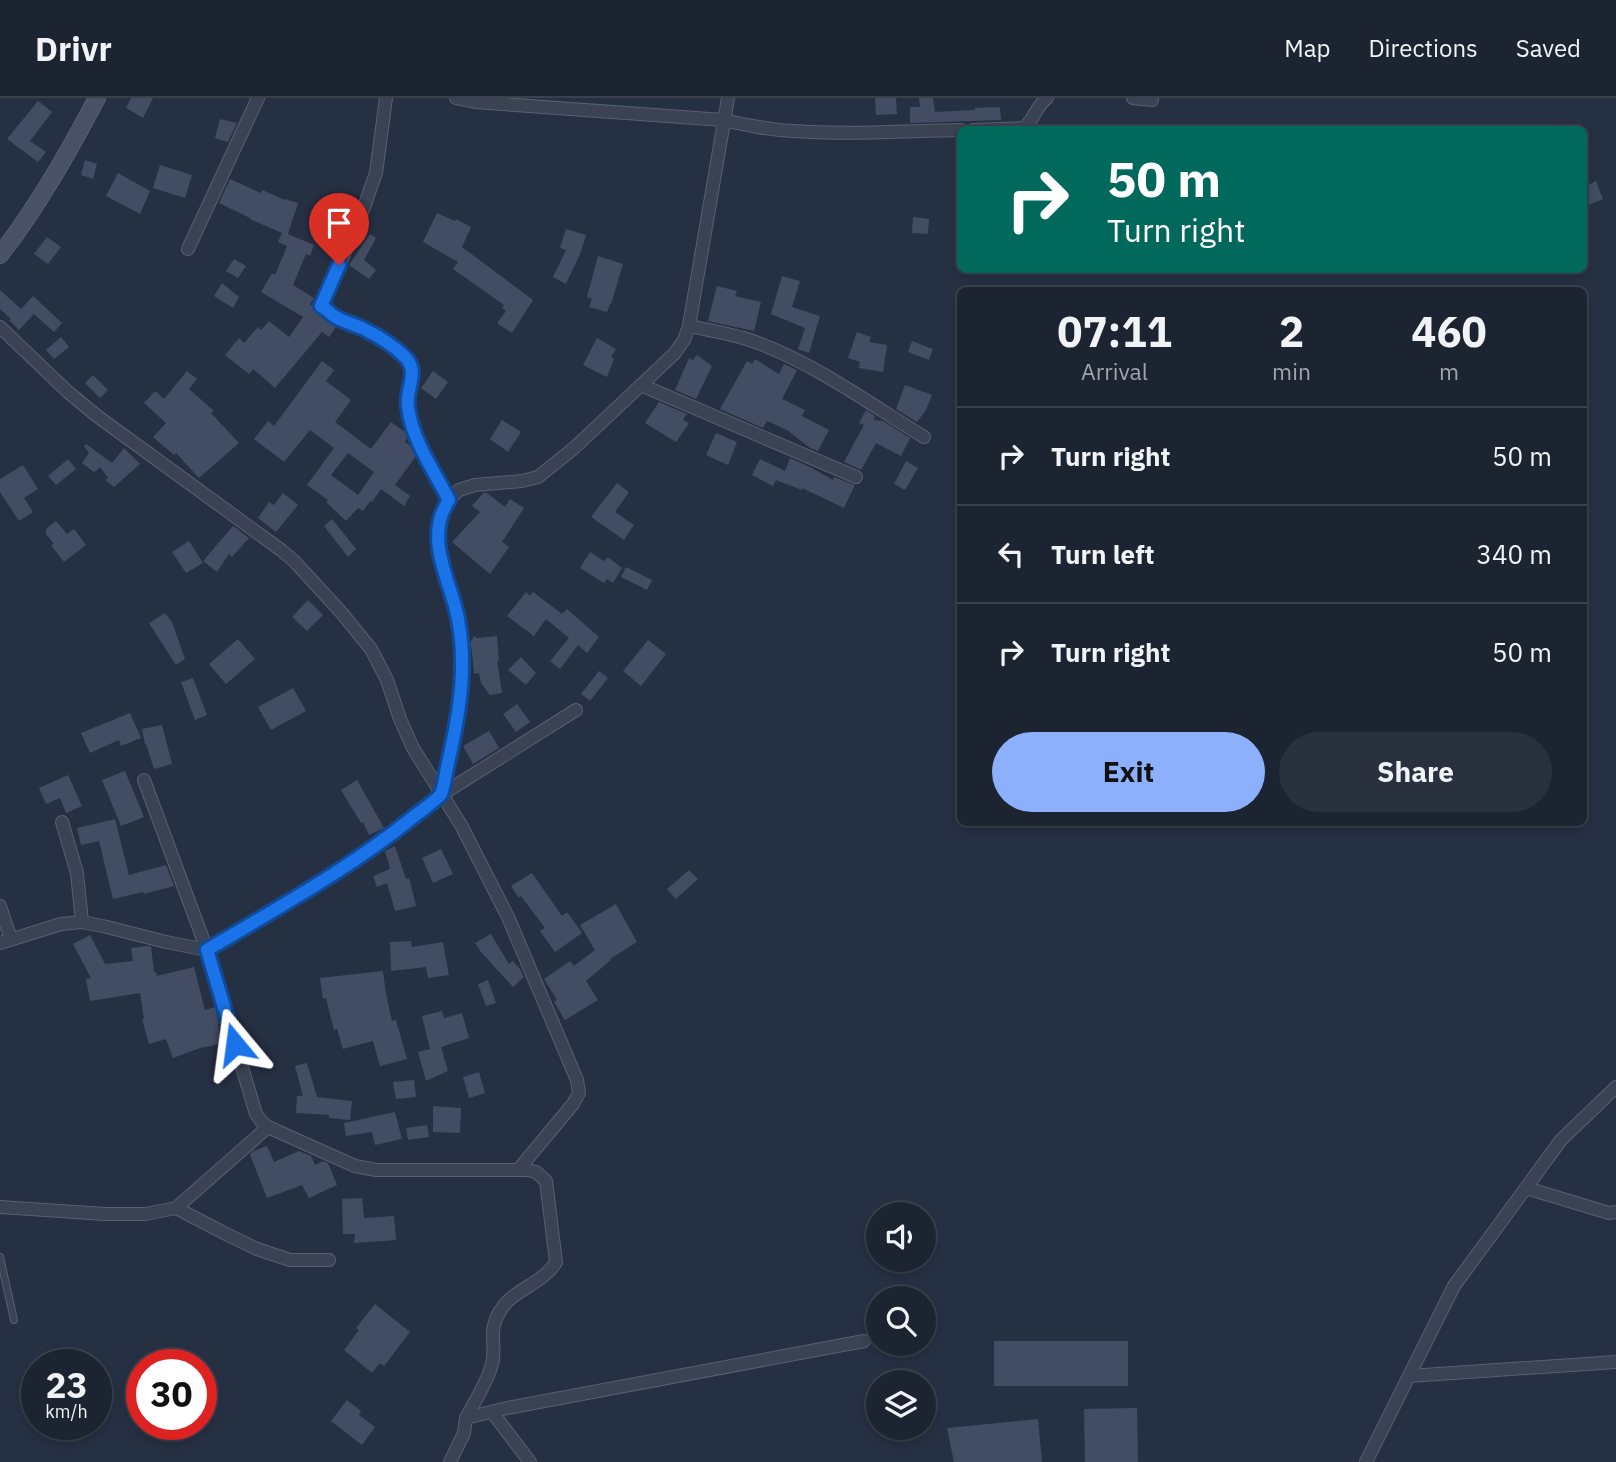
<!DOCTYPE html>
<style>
:root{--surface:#1c2432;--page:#29303e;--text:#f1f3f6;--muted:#a0a4ac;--line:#3a414d;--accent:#8db0fc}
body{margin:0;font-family:"IBM Plex Sans",sans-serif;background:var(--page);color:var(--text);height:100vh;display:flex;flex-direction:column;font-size:26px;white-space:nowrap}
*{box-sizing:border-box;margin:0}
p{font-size:23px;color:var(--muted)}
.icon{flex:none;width:38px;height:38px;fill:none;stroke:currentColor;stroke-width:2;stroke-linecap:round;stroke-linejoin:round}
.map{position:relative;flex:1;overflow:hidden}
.sheet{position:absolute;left:957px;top:189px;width:630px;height:539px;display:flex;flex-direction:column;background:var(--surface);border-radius:10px;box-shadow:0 4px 10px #0003,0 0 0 2px var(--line)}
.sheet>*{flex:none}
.guide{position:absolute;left:957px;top:28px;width:630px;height:147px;border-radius:10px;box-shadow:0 4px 10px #0003,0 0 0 2px var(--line);background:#00695c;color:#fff;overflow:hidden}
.tools{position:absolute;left:866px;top:1104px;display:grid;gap:14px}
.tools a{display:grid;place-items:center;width:70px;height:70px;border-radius:50%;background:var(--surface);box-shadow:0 4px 10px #0003,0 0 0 2px var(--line);font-size:35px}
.speed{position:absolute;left:21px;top:1251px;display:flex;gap:14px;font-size:35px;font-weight:700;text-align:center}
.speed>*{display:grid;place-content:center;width:91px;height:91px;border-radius:50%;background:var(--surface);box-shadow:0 4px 10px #0003,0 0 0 2px var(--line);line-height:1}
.speed small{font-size:18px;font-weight:400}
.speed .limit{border:10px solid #d22;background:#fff;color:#111}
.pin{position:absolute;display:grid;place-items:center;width:60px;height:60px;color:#fff;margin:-72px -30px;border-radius:50% 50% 50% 0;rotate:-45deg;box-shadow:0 0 7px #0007}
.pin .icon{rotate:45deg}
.me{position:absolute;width:77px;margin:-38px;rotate:344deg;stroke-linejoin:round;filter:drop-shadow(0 0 5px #0008)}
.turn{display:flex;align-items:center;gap:24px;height:147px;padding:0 35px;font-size:32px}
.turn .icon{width:91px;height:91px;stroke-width:2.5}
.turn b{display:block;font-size:49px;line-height:60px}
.eta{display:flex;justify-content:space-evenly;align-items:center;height:119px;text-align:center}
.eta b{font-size:42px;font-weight:700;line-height:49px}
.primary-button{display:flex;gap:14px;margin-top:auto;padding:14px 35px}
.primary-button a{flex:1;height:80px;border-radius:42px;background:var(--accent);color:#111;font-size:28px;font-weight:700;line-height:80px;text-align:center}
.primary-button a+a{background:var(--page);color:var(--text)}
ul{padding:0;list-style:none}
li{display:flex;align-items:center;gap:21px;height:98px;padding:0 35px;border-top:2px solid var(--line)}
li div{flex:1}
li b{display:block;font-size:26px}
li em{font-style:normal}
header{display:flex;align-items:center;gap:42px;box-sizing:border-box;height:98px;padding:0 35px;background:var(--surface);border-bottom:2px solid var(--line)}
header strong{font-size:33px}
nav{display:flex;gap:38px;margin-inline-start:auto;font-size:24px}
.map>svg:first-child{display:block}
.building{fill:#424d63;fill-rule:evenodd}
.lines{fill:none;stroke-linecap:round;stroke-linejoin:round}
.lane-casing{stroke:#586070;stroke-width:8}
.street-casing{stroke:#586070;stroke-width:14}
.secondary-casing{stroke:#586070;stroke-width:18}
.lane{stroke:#3a4253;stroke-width:6}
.street{stroke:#3a4253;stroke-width:12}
.secondary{stroke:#485166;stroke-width:16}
.route-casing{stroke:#114b97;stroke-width:18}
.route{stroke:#1a73e8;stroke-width:12}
</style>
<header>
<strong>Drivr</strong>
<nav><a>Map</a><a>Directions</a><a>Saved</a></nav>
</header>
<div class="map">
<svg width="1616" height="1364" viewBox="0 0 1616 1364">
<rect width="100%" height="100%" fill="#263043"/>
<g class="building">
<polygon points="131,0 153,0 143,20 126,10"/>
<polygon points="875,0 896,0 897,16 876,17"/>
<polygon points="919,0 933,0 935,14 975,12 975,10 1000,9 1001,22 910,25 910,9 920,9"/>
<polygon points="38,3 52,14 30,43 46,54 38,64 7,41"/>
<polygon points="220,21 237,25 228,44 215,40"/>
<polygon points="85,62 97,66 93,81 81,77"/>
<polygon points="160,67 192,77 185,100 153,90"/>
<polygon points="118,75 150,93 140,116 106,98"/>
<polygon points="230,81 261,95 262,92 285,102 285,101 298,105 288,136 314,147 310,158 306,156 293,187 314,200 310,206 313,209 316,214 330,226 336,229 329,239 322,234 275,290 253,271 249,276 225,257 239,240 244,245 258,229 261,232 269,223 289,239 303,219 261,194 272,175 275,177 287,148 278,144 282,135 250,121 250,120 219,105"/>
<polygon points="1596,83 1603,101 1584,109 1584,89"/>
<polygon points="437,115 455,123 456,121 471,129 462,149 533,202 512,235 497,225 506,213 502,210 504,207 453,171 458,164 423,144"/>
<polygon points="913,119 929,121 928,136 912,135"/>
<polygon points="566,131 586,137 580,156 566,186 553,179 566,152 560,150"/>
<polygon points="370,136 376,140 364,162 376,172 369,181 349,167"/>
<polygon points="47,139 61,149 48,166 34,156"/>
<polygon points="598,158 623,166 611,206 610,206 607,214 589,209 592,201 587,199"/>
<polygon points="234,161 246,168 238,180 226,173"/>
<polygon points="782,178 800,183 792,209 820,218 809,255 798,251 805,230 771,216"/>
<polygon points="222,185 239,199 233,210 214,198"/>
<polygon points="717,188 737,193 735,198 761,204 754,233 708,223"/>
<polygon points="0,192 21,211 33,198 62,225 54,234 34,216 19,232 9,222 11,221 0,211"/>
<polygon points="857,234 871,239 869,244 887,247 883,274 859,270 860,264 848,260"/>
<polygon points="61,239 69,249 54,261 46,252"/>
<polygon points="597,240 616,251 611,259 614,261 607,279 583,267"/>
<polygon points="912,243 933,251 929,262 908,254"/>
<polygon points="697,257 712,268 696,301 675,292 689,260 693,262"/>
<polygon points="755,261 779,276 784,266 797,272 782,301 805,312 802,318 829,332 818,353 810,350 787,332 767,323 763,330 720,311 747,263 752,266"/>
<path d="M322 263 334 272 326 283 351 302 335 324 371 351 391 324 405 334 407 340 405 344 411 348 416 358 395 387 410 398 404 408 381 391 372 404 370 403 363 413 358 410 346 423 326 404 328 402 307 387 334 350 310 332 284 364 254 341 268 323 274 328ZM348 355 374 374 358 397 331 377Z"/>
<polygon points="187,273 197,281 189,291 214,313 211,315 239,345 199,380 176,355 174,357 153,339 166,325 144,305 155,293 164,301"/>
<polygon points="433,273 448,284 436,301 421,290"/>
<polygon points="93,277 108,292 100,300 85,285"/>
<polygon points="905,287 932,297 926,312 917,324 896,311"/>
<polygon points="659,304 687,316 683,322 689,325 676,344 645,325"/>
<polygon points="866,312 875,318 874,322 883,323 910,340 901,358 876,345 861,372 844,364 864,327 859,325"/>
<polygon points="502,322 521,334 508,354 490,341"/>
<polygon points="716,335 737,344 728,367 706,357"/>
<polygon points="86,346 112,365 124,350 140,366 114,389 105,382 108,380 100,369 94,374 82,365 89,355 84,348"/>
<polygon points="790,360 810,369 833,382 834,379 855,387 844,410 802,390 802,392 776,382 773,388 752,377 760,361 785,373"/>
<polygon points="68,361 76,371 56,387 48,378"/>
<polygon points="906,363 918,370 905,392 894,386"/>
<polygon points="23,367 38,391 24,400 33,414 19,423 0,394 0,381"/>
<polygon points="617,385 629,394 615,414 634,427 624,442 591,419"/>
<polygon points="283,395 298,407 276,434 258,420 269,404 274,407"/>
<polygon points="483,395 487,395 505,409 510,401 524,410 502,444 509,449 490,476 452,444 480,414 472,408"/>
<polygon points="332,421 356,451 348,459 324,428"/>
<polygon points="56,423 67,436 74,431 86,447 64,464 51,447 54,446 46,436 46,431"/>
<polygon points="233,428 249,440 232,459 229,456 217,474 203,463"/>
<polygon points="189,443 203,465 186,475 172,454"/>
<polygon points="590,454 604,463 608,459 622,470 613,485 607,481 604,485 580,470"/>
<polygon points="626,469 652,482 647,492 621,479"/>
<polygon points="526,494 530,498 533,494 562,516 567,511 599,539 587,555 578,547 560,571 550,563 569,540 546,521 534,538 507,518"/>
<polygon points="308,502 323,517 307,533 292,519"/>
<polygon points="165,515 172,524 185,561 176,567 149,525"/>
<polygon points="474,538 477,540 497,538 499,564 497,562 502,595 490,597 481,585 479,575 474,576 472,554 470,545"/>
<polygon points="238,541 255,561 226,586 209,566"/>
<polygon points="648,542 666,556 641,588 623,573"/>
<polygon points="521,559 536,575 526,587 508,572"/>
<polygon points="599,573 608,580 590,603 581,596"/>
<polygon points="193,580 207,617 195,622 181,584"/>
<polygon points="293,590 306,613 271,632 258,609"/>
<polygon points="517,606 530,624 516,634 503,616"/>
<polygon points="130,615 141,640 121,648 119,642 90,655 81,635"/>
<polygon points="162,627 172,666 154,671 146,646 145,646 142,631"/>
<polygon points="489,633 499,650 473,666 463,648"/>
<polygon points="125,673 144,719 121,728 102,682"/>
<polygon points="68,677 82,708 66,715 60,700 46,706 39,690"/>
<polygon points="357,682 384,730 369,737 363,724 361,725 341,692"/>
<polygon points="115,721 129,777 166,767 174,788 144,796 143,794 113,801 99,743 81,747 77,730"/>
<polygon points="395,748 406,781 409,780 416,808 395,813 387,785 377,789 373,778 390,771 385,753"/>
<polygon points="441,751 453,776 433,785 422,760"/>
<polygon points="689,772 698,781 676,801 667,791"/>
<polygon points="532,775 562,818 567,814 582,835 555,854 540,833 545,830 521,798 519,800 511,788"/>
<polygon points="616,806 637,844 610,861 611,862 586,883 598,902 565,922 554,904 557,902 544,881 570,863 574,868 595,852 580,827"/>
<polygon points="491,836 509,866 513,863 520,871 524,879 513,889 481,854 475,845"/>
<polygon points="90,837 105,866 133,863 131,850 147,848 151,849 154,874 156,874 157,878 194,869 205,912 215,909 219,926 218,926 221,946 200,950 173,960 166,941 149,946 142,921 144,921 140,895 90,903 86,881 91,880 73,846"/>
<polygon points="411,843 412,849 443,844 449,877 428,880 426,869 391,873 390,844"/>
<polygon points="383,873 386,896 392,923 396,922 407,961 380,968 373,943 343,951 337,931 334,932 326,900 323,901 320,880"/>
<polygon points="488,882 496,905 486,908 478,886"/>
<polygon points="442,913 444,920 462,915 469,940 441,949 448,973 426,983 418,954 430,951 422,918"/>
<polygon points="307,965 317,999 352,1003 350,1022 329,1020 329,1017 296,1015 297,998 303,998 295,968"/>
<polygon points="479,974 485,995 469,1000 463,979"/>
<polygon points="414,982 416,999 396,1001 393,984"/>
<polygon points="433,1008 461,1010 460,1035 433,1034"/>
<polygon points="395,1014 402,1041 375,1047 372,1034 346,1038 344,1025"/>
<polygon points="427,1027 429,1039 408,1042 406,1030"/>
<polygon points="267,1048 274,1064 299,1053 311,1058 315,1067 323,1063 328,1065 337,1087 309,1100 302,1087 267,1100 250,1057 253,1053"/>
<polygon points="362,1100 364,1120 394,1118 396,1142 354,1145 355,1136 343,1136 342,1101"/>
<polygon points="375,1206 410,1234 384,1268 380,1265 372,1275 344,1252 359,1232 356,1230"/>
<rect x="994" y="1243" width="134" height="45"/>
<polygon points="347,1302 361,1313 359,1317 375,1329 362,1347 331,1323"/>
<polygon points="1137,1310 1138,1364 1085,1364 1084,1311"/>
<polygon points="1038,1321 1042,1364 954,1364 947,1330"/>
</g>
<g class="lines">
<g class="lane-casing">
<polyline id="lane" points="0,1159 14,1222"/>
</g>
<g class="street-casing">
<g id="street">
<polyline points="386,0 376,75 364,109 322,208 335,219 364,231 387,244 405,258 413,272 407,306 411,323 416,339 449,402"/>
<path d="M456 0 475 4 723 22C746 27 769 32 793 33 849 37 905 33 961 32"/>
<polyline points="1133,0 1152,2"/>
<path d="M973 32 1024 30C1034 22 1036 8 1047 0"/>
<polyline points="188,151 258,0"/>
<path d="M689 228C712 233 736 236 758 245 817 267 870 306 924 339"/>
<polyline points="0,229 68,294 97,318 281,452 294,463 340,513 371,551 387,582 400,621 413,650 461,727 508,819 577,982 579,995 573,1006 518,1072"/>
<polyline points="641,287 856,379"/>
<path d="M144 682 207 852 256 1016 261 1023 268 1029 355 1068 376 1072H527L536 1074 546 1083 556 1164C543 1186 513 1191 500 1213 487 1234 497 1248 492 1266 487 1285 475 1303 466 1320"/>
<polyline points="441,697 457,628 463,558 455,509 441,464 438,451 438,442 442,412 449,402 459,392 475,387 522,383 538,379 573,351 674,256 684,242 689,228 728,0"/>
<polyline points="62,724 77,775 82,824"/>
<polyline points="0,808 11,841"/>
<polyline points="0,845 61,826 82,824 107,829 166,844 207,852 346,768 380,746 441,697 576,612"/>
<polyline points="1526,1090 1609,1115 1616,1114"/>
<polyline points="0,1109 105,1116 145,1116 176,1110 228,1137 257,1151 290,1162 329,1162"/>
<polyline points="176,1110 268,1029"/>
<polyline points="1409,1278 1616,1264"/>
<polyline points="492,1314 530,1364"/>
<polyline points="450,1364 464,1335 466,1320 507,1310 864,1243"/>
<polyline points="1366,1364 1454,1188 1561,1042 1616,989"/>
</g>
</g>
<g class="secondary-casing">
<path id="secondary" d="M0 157C38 108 68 55 97 0"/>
</g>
<use href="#lane" class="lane"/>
<use href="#street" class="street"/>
<use href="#secondary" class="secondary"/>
</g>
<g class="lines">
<g class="route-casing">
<path id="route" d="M235 946 207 852C277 810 349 771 412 720 418 715 437 702 441 696 444 690 446 673 448 665 460 614 469 560 455 508 445 473 426 436 449 402 434 373 412 342 408 309 405 290 421 274 404 258 393 247 378 238 364 231 354 226 343 224 334 218 330 215 326 211 321 208L339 167"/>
</g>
<use href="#route" class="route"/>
</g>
</svg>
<div class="tools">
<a><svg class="icon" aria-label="sound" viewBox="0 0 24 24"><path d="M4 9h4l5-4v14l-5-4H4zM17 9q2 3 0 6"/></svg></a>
<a><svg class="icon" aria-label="search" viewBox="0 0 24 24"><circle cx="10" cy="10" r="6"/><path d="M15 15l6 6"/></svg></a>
<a><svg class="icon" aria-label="layers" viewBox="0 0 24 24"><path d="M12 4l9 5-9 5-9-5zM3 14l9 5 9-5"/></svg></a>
</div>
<div class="speed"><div>23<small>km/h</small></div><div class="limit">30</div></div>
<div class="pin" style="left:339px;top:167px;background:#d93025"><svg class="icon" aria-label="arrive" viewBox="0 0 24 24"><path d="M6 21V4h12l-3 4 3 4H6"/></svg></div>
<svg class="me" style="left:235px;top:946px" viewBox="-20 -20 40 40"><path d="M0-17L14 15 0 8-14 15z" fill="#1a73e8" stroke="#fff" stroke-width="4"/></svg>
<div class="guide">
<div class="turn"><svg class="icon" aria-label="right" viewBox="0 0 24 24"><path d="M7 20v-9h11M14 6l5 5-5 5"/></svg><div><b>50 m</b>Turn right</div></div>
</div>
<section class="sheet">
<div class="eta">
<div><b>07:11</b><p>Arrival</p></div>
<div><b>2</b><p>min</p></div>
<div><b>460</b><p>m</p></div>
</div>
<ul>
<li><svg class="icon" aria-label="right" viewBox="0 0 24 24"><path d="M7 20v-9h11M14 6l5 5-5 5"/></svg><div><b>Turn right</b></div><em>50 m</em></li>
<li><svg class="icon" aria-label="left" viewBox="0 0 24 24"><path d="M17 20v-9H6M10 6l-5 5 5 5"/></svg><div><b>Turn left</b></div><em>340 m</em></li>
<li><svg class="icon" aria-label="right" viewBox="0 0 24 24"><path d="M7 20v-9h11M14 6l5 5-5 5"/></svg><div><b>Turn right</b></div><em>50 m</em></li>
</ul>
<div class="primary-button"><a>Exit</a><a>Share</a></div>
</section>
</div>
